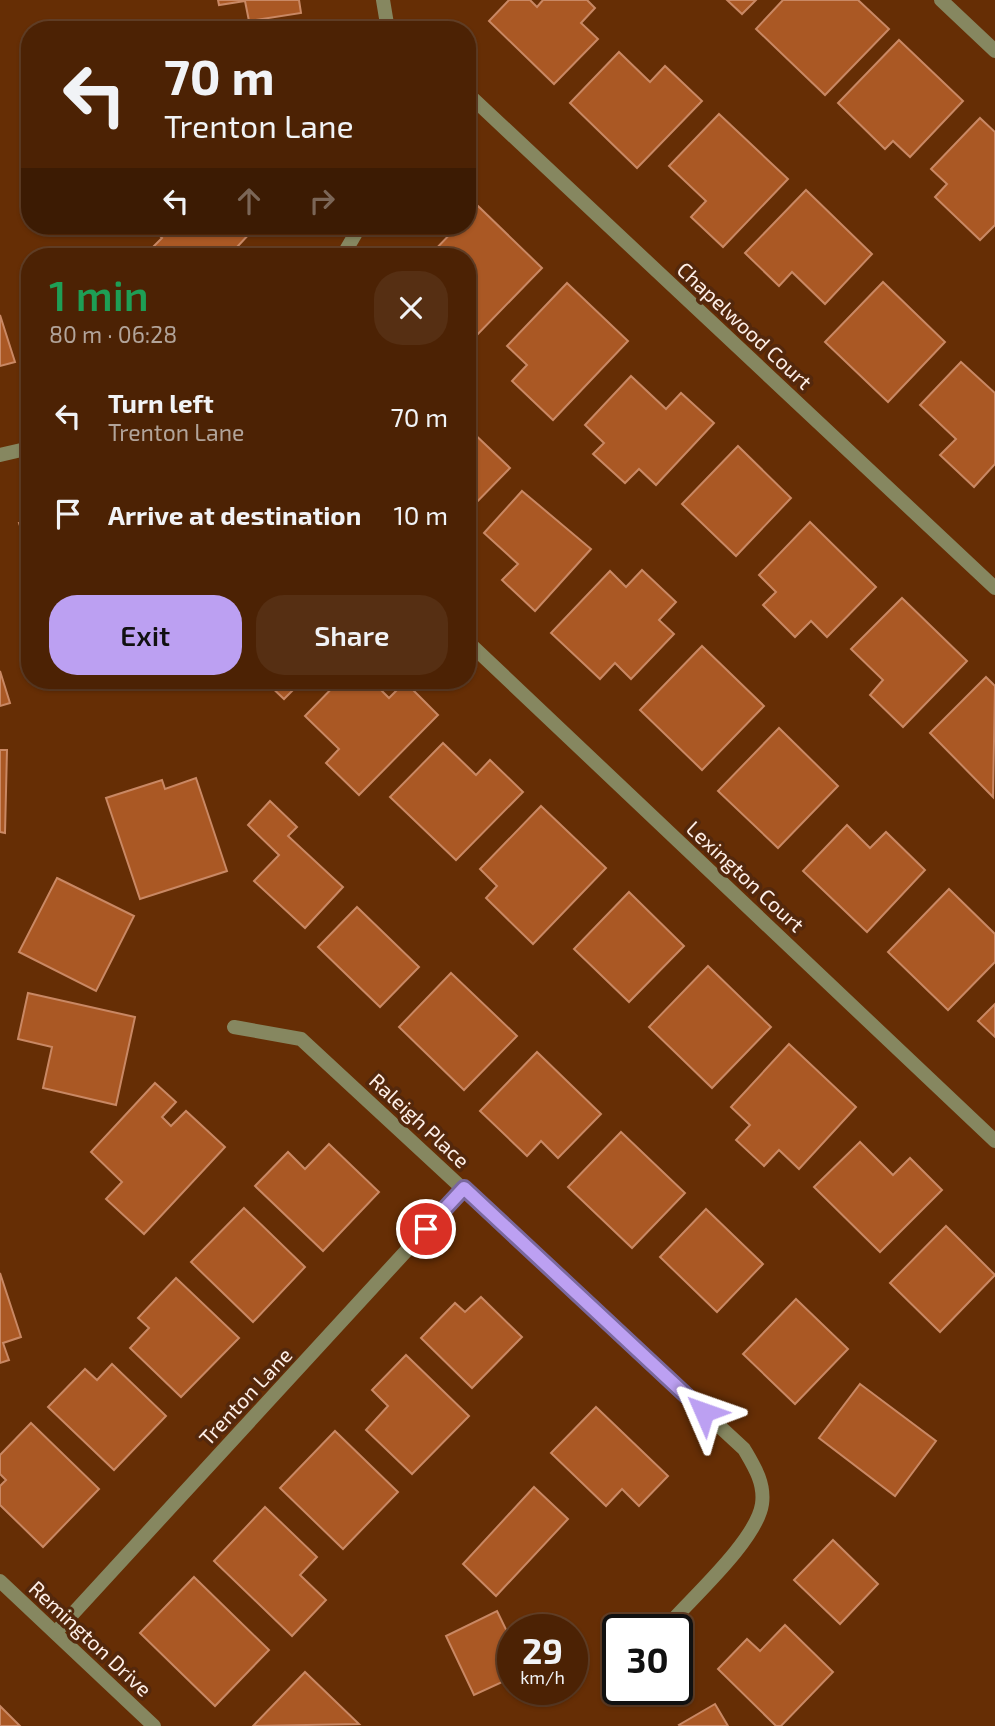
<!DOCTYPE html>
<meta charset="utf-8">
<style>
:root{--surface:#4c2204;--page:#562f13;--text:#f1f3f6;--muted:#b2a49a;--line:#633f26;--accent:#bca0f2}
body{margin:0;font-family:"Exo 2",sans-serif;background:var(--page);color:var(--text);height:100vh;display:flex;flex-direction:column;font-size:26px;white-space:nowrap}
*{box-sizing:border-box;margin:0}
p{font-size:23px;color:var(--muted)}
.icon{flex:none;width:38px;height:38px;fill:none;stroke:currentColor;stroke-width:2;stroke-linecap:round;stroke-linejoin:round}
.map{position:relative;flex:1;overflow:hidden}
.drawer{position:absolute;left:21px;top:248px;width:455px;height:441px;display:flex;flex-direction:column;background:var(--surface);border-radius:28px;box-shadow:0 2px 5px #0004,0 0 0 2px var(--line)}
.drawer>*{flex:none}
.guide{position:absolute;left:21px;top:21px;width:455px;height:214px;border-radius:28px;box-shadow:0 2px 5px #0004,0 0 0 2px var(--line);background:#4c2204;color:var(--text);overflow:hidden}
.speed{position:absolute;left:497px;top:1614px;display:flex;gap:14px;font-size:35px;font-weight:700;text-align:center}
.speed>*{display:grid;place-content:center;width:91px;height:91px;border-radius:50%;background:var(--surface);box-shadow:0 2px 5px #0004,0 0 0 2px var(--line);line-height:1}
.speed small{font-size:18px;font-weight:400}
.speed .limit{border:4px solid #111;border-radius:10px;background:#fff;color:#111}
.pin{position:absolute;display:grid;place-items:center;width:60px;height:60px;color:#fff;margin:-30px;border:4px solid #fff;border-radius:50%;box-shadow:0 2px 7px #0007}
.me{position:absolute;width:77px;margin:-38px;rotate:313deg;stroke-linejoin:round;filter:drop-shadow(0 0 5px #0008)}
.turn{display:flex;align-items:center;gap:24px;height:147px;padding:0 28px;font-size:32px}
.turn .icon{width:91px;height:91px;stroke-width:2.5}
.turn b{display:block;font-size:49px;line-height:60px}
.lanes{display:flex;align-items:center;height:66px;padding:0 28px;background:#0003;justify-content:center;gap:35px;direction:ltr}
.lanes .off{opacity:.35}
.round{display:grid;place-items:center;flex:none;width:74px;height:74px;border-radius:28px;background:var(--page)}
.summary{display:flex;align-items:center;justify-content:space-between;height:119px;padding:0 28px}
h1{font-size:42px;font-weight:600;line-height:52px;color:#1e9e55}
.primary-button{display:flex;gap:14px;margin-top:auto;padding:14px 28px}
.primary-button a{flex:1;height:80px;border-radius:28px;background:var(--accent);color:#111;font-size:28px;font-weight:600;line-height:80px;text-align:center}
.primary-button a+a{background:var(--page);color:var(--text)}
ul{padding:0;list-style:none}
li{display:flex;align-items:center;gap:21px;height:98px;padding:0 28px}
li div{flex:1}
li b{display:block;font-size:26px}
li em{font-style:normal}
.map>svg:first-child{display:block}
.building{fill:#aa5824;stroke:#c98864;stroke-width:2}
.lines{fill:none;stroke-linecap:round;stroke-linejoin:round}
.street{stroke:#868760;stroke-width:14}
.route-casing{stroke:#7a689d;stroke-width:18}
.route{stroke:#bca0f2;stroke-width:12}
.labels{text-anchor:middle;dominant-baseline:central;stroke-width:7;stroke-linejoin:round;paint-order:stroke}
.street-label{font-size:21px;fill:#fdeee7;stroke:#54280c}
</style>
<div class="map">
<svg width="995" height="1726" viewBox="0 0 995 1726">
<rect width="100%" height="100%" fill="#662e05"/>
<g class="building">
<polygon points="218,0 299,0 301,13 249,21 245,1 219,5"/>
<polygon points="509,0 530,0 537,7 543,0 587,0 595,8 581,23 598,39 554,84 489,21"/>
<polygon points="727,0 756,0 742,14"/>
<polygon points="783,0 858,0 889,29 825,95 756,29"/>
<polygon points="899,40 963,101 910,157 893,141 885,149 838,103"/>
<polygon points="619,52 650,82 665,66 702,101 637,168 570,103"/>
<polygon points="719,114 788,179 723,247 691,217 706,201 669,166"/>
<polygon points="980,118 995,132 995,225 980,240 935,197 947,184 931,169"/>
<polygon points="806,190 872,254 825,304 792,272 779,286 745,253"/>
<polygon points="478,206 542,268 473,339 467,333 467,257 428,257 458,226 467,226 467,216"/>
<polygon points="150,226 247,226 252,231 237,247 248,257 147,257 145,255 162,238"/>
<polygon points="883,282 945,342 888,402 825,342"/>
<polygon points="567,283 628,341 553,420 512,381 527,365 507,346"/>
<polygon points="0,315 15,362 0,366"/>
<polygon points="961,362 995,393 995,464 974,487 940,455 956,439 920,405"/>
<polygon points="631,376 666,409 681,393 714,423 656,485 639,469 625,483 593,454 604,443 585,425"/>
<polygon points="467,427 510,468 467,512"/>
<polygon points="738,446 791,498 736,556 682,504"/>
<polygon points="522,491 591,549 535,611 502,580 518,564 484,533"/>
<polygon points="30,520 30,555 19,523"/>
<polygon points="810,522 876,587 827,637 811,621 795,637 763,605 776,592 759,575"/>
<polygon points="642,570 676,602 659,620 674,634 631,679 615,663 600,679 551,633 610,571 626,587"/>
<polygon points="902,598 967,661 903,727 870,695 883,680 851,649"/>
<polygon points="702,646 764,706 702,770 640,710"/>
<polygon points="0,671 10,703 0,706"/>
<polygon points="986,677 995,686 993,797 930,733"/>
<polygon points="265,681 302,681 284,699"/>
<polygon points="339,681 372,681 389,698 405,682 438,715 359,795 326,763 339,749 305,716"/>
<polygon points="779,728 838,786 778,848 718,791"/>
<polygon points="443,743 476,775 490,760 523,792 456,860 390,797"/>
<polygon points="0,750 7,750 5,833 0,832"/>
<polygon points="196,778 227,871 140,899 106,798 162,780 165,789"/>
<polygon points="270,801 297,827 288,836 343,887 305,928 254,881 279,855 248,825"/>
<polygon points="541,806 606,868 533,944 486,898 497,886 480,869"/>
<polygon points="847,825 870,848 886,832 925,870 867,932 803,871"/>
<polygon points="57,878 134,916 96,991 19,952"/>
<polygon points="949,889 995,934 995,962 948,1010 888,952"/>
<polygon points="629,892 684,946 629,1002 574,949"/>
<polygon points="357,907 419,967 380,1007 318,947"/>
<polygon points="708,966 771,1027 712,1088 649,1027"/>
<polygon points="451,973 517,1036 464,1090 399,1027"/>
<polygon points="28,993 135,1017 116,1105 43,1088 52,1047 18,1039"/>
<polygon points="995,1004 995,1037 978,1021"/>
<polygon points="789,1044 856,1107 799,1169 779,1150 764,1166 736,1140 750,1125 731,1107"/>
<polygon points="537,1052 601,1114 558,1158 541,1141 527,1156 480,1111"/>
<polygon points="155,1083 176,1102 162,1117 171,1126 186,1111 225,1147 144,1234 106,1199 122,1182 91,1152"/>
<polygon points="621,1132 685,1193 632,1248 568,1187"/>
<polygon points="860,1142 893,1175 910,1158 942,1190 880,1252 814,1187"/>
<polygon points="329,1144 379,1192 323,1251 255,1186 288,1152 305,1169"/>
<polygon points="244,1208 305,1267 253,1322 191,1262"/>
<polygon points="706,1209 763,1264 717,1312 660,1257"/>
<polygon points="946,1226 995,1275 940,1332 890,1283"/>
<polygon points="0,1273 21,1337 3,1343 9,1360 0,1363"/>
<polygon points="176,1278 239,1338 181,1397 130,1348 149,1328 138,1318"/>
<polygon points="481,1297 522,1337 472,1388 421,1338 455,1303 465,1312"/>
<polygon points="796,1299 848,1349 795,1404 743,1354"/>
<polygon points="406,1355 469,1416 412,1474 366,1430 388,1406 372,1390"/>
<polygon points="112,1364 166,1416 114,1470 48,1407 85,1369 97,1380"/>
<polygon points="860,1384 936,1441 895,1496 819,1438"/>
<polygon points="596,1407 668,1476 639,1506 622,1489 606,1506 551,1453"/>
<polygon points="31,1423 99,1489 43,1547 0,1505 0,1486 6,1480 0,1474 0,1455"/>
<polygon points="335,1431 398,1492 343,1549 280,1488"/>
<polygon points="534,1487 568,1519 496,1596 463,1564"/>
<polygon points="265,1507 317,1557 300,1575 326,1600 292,1636 214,1561"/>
<polygon points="833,1540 878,1584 840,1624 794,1580"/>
<polygon points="194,1577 269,1650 215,1706 140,1633"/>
<polygon points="497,1611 513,1644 513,1677 474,1695 446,1636"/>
<polygon points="785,1625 833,1672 781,1726 776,1726 718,1669 747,1639 760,1651"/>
<polygon points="305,1672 359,1724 253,1726"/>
<polygon points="715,1704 728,1726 680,1726 679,1725"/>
<polygon points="0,1706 20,1726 0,1726"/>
</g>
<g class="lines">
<g class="street">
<polyline points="383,0 388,30"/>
<polyline points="941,0 995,51"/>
<polyline points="467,93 995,588"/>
<polyline points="342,257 360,226"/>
<polyline points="0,455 30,448"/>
<polyline points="467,641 995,1141"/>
<path d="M234 1027 301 1039 744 1449C754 1466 765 1483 762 1504 757 1539 695 1595 670 1623"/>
<polyline points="0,1581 154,1726"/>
<polyline points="56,1632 464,1188"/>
</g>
</g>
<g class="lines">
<g class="route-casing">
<polyline id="route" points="426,1229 464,1188 704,1412"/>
</g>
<use href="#route" class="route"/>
</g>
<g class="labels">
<g class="street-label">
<text transform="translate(745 325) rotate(43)">Chapelwood Court</text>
<text transform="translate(746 876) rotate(43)">Lexington Court</text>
<text transform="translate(420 1120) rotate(43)">Raleigh Place</text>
<text transform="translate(245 1396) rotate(-47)">Trenton Lane</text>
<text transform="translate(91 1638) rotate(43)">Remington Drive</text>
</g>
</g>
</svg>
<div class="speed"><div>29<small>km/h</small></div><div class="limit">30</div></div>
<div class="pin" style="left:426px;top:1229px;background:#d93025"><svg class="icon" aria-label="arrive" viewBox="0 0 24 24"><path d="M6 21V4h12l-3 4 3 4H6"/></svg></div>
<svg class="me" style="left:704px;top:1412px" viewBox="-20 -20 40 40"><path d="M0-17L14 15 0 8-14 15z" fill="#bca0f2" stroke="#fff" stroke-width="4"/></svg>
<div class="guide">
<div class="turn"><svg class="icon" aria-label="left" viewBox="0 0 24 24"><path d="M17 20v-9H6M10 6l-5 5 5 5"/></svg><div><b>70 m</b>Trenton Lane</div></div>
<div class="lanes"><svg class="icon" aria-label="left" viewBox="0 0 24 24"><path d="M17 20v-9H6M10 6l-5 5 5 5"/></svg><svg class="icon off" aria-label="ahead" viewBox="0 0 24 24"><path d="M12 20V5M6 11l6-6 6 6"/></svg><svg class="icon off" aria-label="right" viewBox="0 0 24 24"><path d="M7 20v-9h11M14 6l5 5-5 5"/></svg></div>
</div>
<section class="drawer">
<div class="summary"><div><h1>1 min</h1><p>80 m · 06:28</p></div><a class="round"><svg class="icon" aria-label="close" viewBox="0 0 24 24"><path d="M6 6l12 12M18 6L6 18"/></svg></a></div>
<ul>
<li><svg class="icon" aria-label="left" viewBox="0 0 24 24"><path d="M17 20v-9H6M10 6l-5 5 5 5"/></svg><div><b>Turn left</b><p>Trenton Lane</p></div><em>70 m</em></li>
<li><svg class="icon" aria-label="arrive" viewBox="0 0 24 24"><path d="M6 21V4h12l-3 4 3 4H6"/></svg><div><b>Arrive at destination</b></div><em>10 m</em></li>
</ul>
<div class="primary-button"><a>Exit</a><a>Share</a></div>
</section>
</div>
